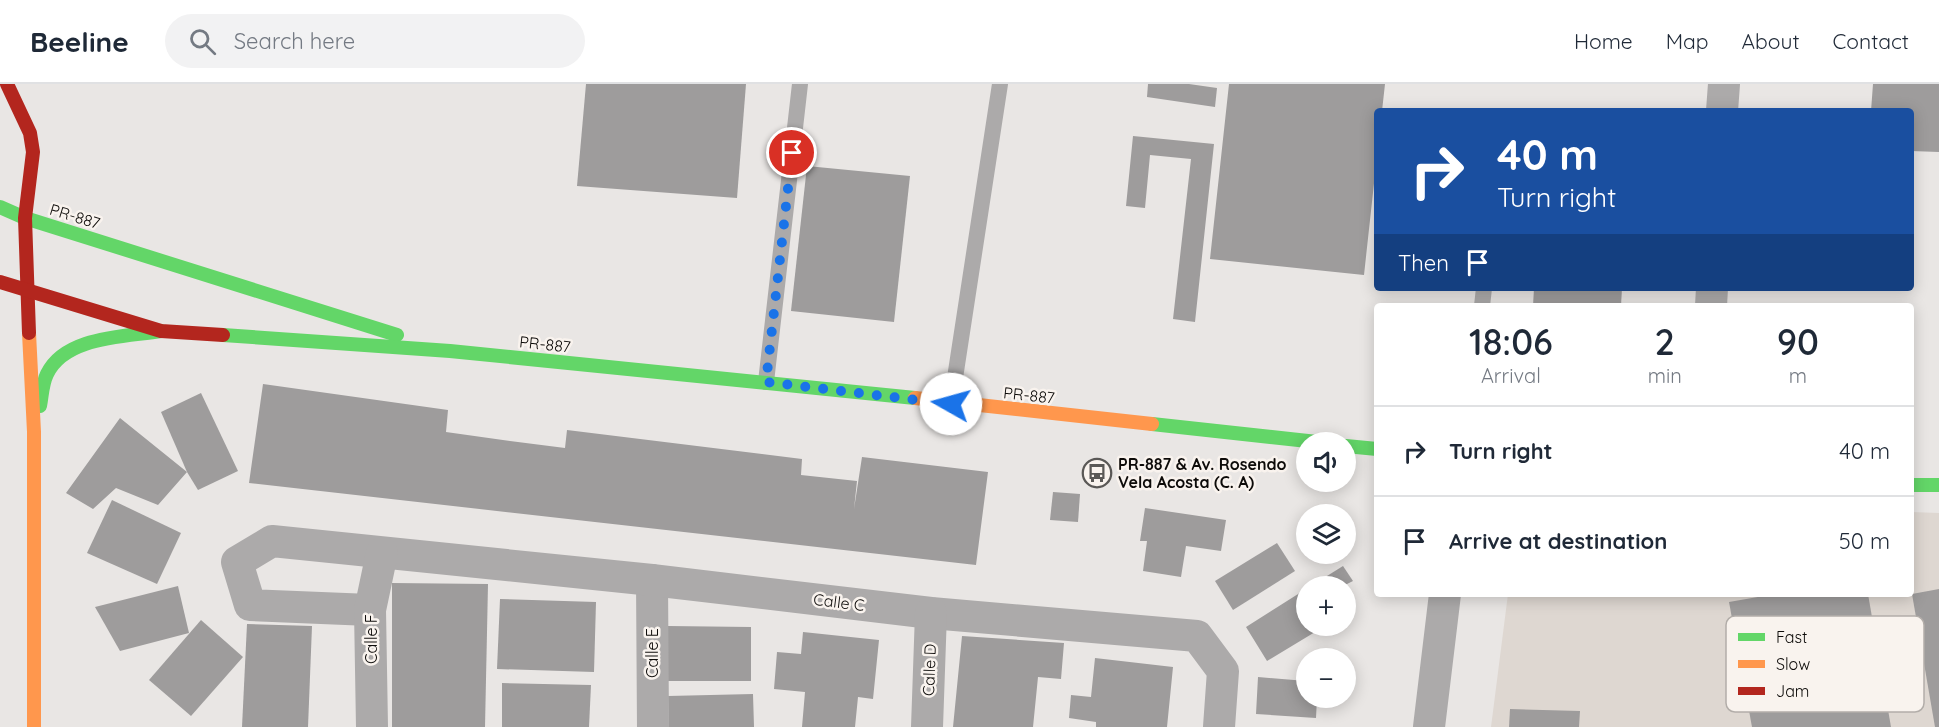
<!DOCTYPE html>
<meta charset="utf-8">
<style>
:root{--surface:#fff;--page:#f2f2f3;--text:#1f2937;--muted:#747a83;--line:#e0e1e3}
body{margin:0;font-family:Quicksand,sans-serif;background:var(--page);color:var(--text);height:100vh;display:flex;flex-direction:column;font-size:22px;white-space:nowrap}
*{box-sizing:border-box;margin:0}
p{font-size:20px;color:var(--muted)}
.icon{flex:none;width:33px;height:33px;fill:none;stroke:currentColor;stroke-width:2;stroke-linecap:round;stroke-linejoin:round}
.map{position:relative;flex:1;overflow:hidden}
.details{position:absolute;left:1374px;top:219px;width:540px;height:294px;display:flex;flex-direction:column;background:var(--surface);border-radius:6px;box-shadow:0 3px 15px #0003}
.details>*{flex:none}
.banner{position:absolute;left:1374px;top:24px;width:540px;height:183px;border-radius:6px;box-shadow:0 3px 15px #0003;background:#1a4fa0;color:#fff;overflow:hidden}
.tools{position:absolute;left:1296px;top:348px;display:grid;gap:12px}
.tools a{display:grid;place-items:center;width:60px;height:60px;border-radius:50%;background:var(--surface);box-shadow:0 3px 15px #0003;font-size:30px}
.pin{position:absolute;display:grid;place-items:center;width:51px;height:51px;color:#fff;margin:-26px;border:3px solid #fff;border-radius:50%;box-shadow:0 2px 6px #0007}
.me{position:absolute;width:66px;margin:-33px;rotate:277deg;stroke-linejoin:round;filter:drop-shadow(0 0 4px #0008)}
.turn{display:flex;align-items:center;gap:21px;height:126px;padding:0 24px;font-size:27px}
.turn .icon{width:78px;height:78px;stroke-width:2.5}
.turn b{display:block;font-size:42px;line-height:51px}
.then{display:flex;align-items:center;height:57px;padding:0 24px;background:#0003;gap:12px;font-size:22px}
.eta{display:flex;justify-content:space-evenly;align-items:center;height:102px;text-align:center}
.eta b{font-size:36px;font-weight:600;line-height:42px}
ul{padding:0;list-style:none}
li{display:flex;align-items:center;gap:18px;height:90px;padding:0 24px;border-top:2px solid var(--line)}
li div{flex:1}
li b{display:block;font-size:22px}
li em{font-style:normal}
header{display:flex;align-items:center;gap:36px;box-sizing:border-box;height:84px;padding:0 30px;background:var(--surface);border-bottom:2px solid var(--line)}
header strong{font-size:28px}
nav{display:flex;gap:33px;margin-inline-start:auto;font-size:21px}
.search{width:420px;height:54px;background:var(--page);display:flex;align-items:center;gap:15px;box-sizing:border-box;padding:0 21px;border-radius:33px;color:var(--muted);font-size:22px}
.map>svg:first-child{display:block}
.built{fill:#ded7d1}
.building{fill:#9e9c9c}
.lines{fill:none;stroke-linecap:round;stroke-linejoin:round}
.lane{stroke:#acaaaa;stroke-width:16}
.street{stroke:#acaaaa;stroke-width:32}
.fast{stroke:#63d668;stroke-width:14}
.slow{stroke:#ff974d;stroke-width:14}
.jam{stroke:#b3261e;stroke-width:14}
.route{stroke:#1a73e8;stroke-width:10;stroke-dasharray:0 18}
.labels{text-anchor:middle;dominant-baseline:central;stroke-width:5;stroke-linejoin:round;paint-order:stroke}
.street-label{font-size:16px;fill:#0d0b09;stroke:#f9f3ee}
.poi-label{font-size:16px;font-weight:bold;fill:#0d0b09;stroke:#f9f3ee;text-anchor:start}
.key{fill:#f9f3ee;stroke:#b2ada9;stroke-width:1.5}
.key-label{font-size:16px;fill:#0d0b09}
</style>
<header>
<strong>Beeline</strong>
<div class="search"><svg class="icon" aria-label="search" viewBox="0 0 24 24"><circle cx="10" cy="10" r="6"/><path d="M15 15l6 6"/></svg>Search here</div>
<nav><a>Home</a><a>Map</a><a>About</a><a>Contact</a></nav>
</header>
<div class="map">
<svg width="1939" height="643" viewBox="0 0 1939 643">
<rect width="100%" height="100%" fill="#e9e6e4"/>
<polygon class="built" points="1911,428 1939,429 1939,643 1491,643 1508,510 1911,510"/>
<g class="building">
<polygon points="586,0 746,0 737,114 577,102"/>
<polygon points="1148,0 1189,0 1217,4 1215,23 1147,13"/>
<polygon points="1229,0 1385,0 1382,27 1377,27 1377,72 1364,191 1210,175"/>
<polygon points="1873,0 1939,0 1939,68 1911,67 1911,27 1871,27"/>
<polygon points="1133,52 1214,60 1195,238 1173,235 1191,75 1150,71 1145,124 1126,122"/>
<polygon points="807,82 910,92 894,238 791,227"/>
<polygon points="1534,204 1622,204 1621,222 1533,222"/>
<polygon points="263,300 448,326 446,348 510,357 565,364 567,346 802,375 801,391 857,397 854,425 862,373 988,388 976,481 249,399"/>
<polygon points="201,309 238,387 198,406 187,388 161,328"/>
<polygon points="120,334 187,388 158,421 116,404 93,425 66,409"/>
<polygon points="1053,408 1080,410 1078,438 1050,436"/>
<polygon points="112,416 181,449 157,500 87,469"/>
<polygon points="1145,424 1226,436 1221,467 1186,462 1181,493 1143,487 1147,457 1140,457"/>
<polygon points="1277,459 1295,487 1233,526 1215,497"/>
<polygon points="1343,482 1353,497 1343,502 1311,502"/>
<polygon points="392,499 488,500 485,643 392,643"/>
<polygon points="178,502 189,549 120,567 95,523"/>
<polygon points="1306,505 1306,542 1325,542 1267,577 1246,543"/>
<polygon points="1939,505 1939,643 1935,643 1912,510"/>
<polygon points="1775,510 1868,510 1891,643 1752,643 1729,518"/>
<polygon points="500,515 596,518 594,588 497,585"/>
<polygon points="201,536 243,573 191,632 149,596"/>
<polygon points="247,540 312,542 308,643 242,643"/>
<polygon points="668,542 751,543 751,597 667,597"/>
<polygon points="803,548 879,556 873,615 858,613 855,643 802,643 805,608 774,605 777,568 801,570"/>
<polygon points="962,552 1064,559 1061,595 1038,593 1033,643 953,643"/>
<polygon points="1095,574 1173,583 1167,643 1096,643 1096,638 1069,634 1071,611 1091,613"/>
<polygon points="1258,593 1306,597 1306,614 1317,614 1316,634 1256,630"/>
<polygon points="502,599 591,601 589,643 502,643"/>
<polygon points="753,610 754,643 669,643 668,612"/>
<polygon points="1510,625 1580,627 1579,643 1509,643"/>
</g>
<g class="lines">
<g class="lane">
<polyline points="1482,222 1484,204"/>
<polyline points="766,298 800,0"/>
<polyline points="951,320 1000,0"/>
</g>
<g class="street">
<polyline points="1722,27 1724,0"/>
<polyline points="1711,222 1712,204"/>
<polyline points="652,496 653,643"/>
<polyline points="370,526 250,521 237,478 272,457 652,496 931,529 1197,552 1223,587 1219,643"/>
<polyline points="372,643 370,526 382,469"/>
<polyline points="927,643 931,529"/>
<polyline points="1429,643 1445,510"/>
</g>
<g class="fast">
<polyline points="0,123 25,134 397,251"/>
<polyline points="223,251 450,267 915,314"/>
<path d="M40 322C42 312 42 300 47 290 65 252 125 253 161 247"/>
<polyline points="1152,340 1317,358"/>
<polyline points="1346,362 1377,365"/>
<polyline points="1911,401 1939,401"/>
</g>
<g class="slow">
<polyline points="29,249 34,348 34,643"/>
<polyline points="915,314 1152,340"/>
</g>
<g class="jam">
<polyline points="7,0 30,49 33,68 25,134 29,249"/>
<polyline points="0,198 161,247 223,251"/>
</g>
</g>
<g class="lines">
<polyline class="route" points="792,69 766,298 951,320"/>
</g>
<defs>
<g id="bus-ring" transform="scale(1.5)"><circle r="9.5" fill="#f9f3ee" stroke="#5a5856" stroke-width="1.5"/><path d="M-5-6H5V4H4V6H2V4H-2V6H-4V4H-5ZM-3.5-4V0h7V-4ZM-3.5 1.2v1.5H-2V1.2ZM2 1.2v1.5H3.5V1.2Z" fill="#5a5856"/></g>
</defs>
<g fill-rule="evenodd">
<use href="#bus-ring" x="1097" y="389"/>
</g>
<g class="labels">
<g class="street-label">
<text transform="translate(75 132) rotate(17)">PR-887</text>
<text transform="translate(545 260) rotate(6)">PR-887</text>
<text transform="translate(1029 311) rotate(6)">PR-887</text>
<text transform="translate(839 518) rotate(7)">Calle C</text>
<text transform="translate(371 555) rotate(-90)">Calle F</text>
<text transform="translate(652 569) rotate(-90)">Calle E</text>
<text transform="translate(929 586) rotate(-88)">Calle D</text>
</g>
<g class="poi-label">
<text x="1118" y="380">PR-887 &amp; Av. Rosendo<tspan x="1118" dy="18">Vela Acosta (C. A)</tspan></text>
</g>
</g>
<rect x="1726" y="532" width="198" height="96" rx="9" class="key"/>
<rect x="1738" y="549" width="27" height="8" fill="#63d668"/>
<rect x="1738" y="576" width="27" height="8" fill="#ff974d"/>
<rect x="1738" y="603" width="27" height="8" fill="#b3261e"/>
<g class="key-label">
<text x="1776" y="559">Fast</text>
<text x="1776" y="586">Slow</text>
<text x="1776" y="613">Jam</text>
</g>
</svg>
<div class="tools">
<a><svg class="icon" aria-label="sound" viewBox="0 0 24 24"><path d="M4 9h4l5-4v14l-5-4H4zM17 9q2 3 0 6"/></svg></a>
<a><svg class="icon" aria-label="layers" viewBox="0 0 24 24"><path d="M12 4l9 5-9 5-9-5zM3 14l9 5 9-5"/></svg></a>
<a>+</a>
<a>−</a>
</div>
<div class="pin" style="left:792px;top:69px;background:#d93025"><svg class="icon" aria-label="arrive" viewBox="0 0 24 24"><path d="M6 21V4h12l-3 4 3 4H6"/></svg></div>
<svg class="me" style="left:951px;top:320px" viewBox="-20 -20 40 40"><circle r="19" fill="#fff"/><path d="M0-13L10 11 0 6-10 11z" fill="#1a73e8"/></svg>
<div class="banner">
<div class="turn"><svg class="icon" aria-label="right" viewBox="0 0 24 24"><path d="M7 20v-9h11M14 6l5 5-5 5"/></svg><div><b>40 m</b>Turn right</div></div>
<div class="then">Then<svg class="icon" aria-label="arrive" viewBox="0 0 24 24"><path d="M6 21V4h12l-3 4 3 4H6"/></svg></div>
</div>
<section class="details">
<div class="eta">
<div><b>18:06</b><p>Arrival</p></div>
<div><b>2</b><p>min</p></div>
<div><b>90</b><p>m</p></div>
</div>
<ul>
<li><svg class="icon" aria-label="right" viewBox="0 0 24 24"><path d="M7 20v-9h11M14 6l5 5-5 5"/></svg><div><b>Turn right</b></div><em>40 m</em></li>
<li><svg class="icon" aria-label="arrive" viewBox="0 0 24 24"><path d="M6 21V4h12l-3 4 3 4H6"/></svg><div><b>Arrive at destination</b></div><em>50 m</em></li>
</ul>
</section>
</div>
